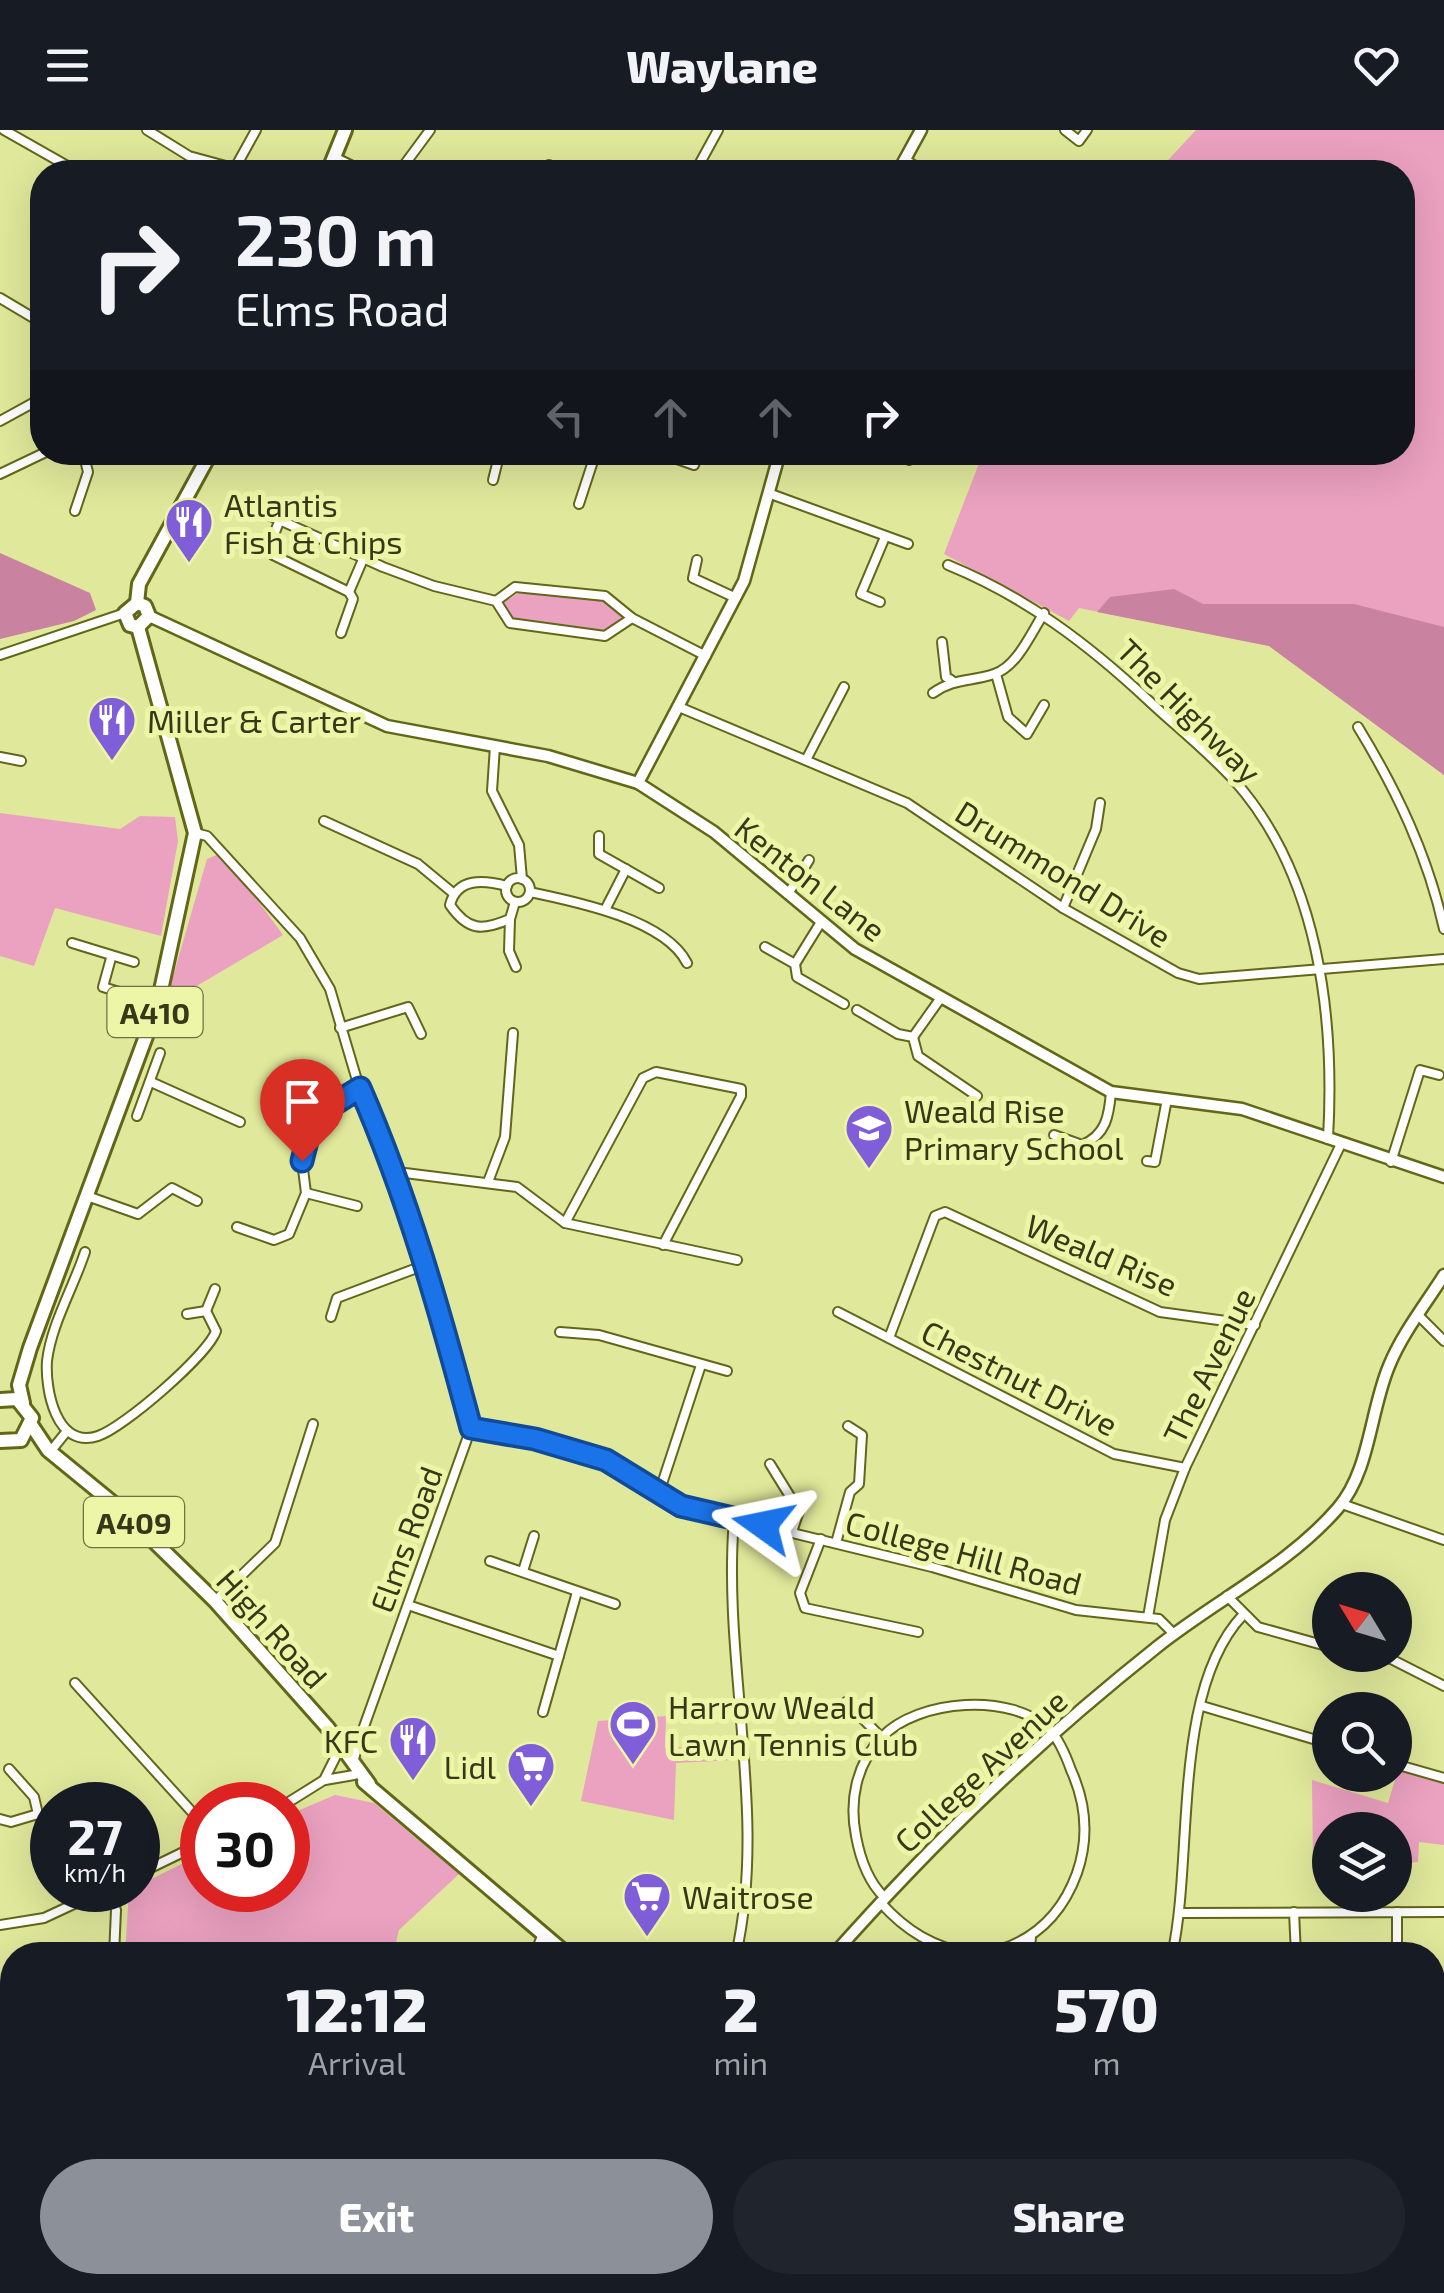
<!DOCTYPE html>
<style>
:root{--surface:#171b24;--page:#20242c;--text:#f1f3f6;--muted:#9ea1a6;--accent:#8c9099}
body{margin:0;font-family:"Exo 2",sans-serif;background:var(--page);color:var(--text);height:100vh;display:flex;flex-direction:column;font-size:38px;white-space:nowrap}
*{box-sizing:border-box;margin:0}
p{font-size:32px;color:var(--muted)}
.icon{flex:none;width:55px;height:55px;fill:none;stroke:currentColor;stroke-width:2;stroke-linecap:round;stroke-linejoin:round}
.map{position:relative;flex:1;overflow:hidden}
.panel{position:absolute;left:0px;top:1812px;width:1445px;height:352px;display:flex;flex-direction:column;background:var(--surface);border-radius:40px 40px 0 0;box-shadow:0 10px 40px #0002}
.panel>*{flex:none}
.guide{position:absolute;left:30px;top:30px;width:1385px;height:305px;border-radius:40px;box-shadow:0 10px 40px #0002;background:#171b24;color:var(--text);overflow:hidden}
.needle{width:65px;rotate:308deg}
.fabs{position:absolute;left:1312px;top:1442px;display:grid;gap:20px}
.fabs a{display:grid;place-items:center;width:100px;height:100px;border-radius:50%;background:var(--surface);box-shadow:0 10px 40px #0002;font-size:50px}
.speed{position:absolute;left:30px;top:1652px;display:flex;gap:20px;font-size:50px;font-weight:700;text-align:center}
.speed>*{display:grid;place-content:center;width:130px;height:130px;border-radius:50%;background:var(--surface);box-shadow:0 10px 40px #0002;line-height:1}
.speed small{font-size:25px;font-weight:400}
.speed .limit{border:15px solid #d22;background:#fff;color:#111}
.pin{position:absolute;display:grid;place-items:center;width:85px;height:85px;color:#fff;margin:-102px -42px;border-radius:50% 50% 50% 0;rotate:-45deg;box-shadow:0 0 10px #0007}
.pin .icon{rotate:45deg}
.me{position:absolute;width:110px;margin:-55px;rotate:282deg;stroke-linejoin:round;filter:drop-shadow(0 0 8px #0008)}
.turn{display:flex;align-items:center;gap:35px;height:210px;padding:0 40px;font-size:45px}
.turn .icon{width:130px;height:130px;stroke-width:2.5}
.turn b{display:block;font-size:70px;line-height:85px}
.lanes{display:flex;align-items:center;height:95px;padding:0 40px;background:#0003;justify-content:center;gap:50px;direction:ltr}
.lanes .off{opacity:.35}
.eta{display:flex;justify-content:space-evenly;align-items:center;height:170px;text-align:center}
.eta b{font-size:60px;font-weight:800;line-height:70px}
.action{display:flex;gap:20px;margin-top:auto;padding:20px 40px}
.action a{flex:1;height:115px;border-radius:60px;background:var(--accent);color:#fff;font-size:40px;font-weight:800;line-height:115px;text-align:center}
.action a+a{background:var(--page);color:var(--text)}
header{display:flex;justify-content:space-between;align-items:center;height:130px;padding:0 40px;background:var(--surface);font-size:45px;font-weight:800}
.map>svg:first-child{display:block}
.green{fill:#eba1c0}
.forest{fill:#c982a0}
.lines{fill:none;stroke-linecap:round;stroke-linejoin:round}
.minor-casing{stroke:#626718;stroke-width:12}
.tertiary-casing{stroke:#626718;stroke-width:15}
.primary-casing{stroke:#626718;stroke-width:18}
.minor{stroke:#fff;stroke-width:8}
.tertiary{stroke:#fff;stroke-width:10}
.primary{stroke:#fff;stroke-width:12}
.route-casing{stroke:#114b97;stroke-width:25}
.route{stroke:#1a73e8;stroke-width:18}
.labels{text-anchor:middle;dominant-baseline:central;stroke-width:10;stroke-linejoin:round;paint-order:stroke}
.shield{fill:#edf5a7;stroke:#6d7144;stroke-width:2.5}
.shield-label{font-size:30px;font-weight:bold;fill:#363819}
.poi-label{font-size:32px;fill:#363819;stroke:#edf5a7;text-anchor:start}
.street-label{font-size:32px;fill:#363819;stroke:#edf5a7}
</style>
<header><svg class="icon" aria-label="menu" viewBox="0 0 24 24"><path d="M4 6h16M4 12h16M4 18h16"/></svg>Waylane<svg class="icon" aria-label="heart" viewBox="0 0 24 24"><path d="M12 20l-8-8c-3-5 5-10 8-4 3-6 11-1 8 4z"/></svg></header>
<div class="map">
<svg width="1444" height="2163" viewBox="0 0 1444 2163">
<rect width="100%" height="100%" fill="#e0e89b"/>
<g class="green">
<polygon points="1196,0 1444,0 1444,645 1269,516 1079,478 1069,491 944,424 983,323 1402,322 1402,42 1157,42"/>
<polygon points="523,460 601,470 623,487 604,503 513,489 503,473"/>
<polygon points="0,683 120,699 140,686 175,687 178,711 161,806 55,778 34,836 0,826"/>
<polygon points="219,724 237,742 283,805 195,857 167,867 207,729"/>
<polygon points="666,1586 665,1618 732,1613 733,1630 676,1633 674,1690 581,1671 598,1591"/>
<polygon points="1398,1640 1444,1653 1444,1715 1419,1712 1418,1732 1395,1734 1395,1700 1330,1700 1330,1735 1313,1733 1312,1650 1388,1673"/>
<polygon points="335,1665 374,1673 459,1744 399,1800 393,1825 125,1825 129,1760 202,1724 202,1760 288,1760 288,1685"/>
<polygon points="220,2153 220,2152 377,2153 370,2163 217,2163"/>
</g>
<g class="forest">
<polygon points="0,423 90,463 96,480 74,491 0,509"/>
<polygon points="1174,459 1203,474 1354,474 1444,497 1444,645 1269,516 1097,482 1110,467"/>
</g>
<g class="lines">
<g class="minor-casing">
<g id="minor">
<polyline points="4,0 78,42"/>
<polyline points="147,0 189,26 248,42"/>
<polyline points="1065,0 1079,11 1087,0"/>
<polyline points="334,27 365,42"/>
<polyline points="904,29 925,42"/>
<polyline points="235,38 256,0"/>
<polyline points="399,42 430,0"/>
<polyline points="545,42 549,35 565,42"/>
<polyline points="695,42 718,0"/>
<polyline points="0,168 42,193"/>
<polyline points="0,291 42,268"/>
<polyline points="657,322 694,335 696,330"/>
<polyline points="388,324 389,322"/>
<polyline points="909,330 913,322"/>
<polyline points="0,344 46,322"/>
<polyline points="493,350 500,322"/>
<polyline points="768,363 908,414"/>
<polyline points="579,374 596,322"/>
<polyline points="251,377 383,437 434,456 496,471 510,493 605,506 632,488"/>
<polyline points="75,381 88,342 83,322"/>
<polyline points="280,389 269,418 273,425 349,462 353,469 341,503"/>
<polyline points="697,430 693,448 736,468"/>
<path d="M948 435C1026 467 1088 514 1149 571 1177 597 1207 621 1233 649 1319 744 1335 887 1328 1009"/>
<polyline points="349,462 364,427"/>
<polyline points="496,471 515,457 605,466 632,488 706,526"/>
<polyline points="880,472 861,464 885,407"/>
<polyline points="942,512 946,547 951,550"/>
<polyline points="0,525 125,483"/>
<polyline points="996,544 1008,587 1027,604 1044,575"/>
<path d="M933 563C954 548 970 552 994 544 1017 537 1031 503 1044 483"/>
<polyline points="679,577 907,673 1063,778 1178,843 1199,849 1444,829"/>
<path d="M1358 597C1397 661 1428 726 1444 799"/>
<polyline points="495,616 492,661 519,715 522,749"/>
<polyline points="0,627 21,631"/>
<polyline points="806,630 844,557"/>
<polyline points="324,691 418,734 453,763"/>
<polyline points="195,703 207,706 300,808 330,859 359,957 397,1042 437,1164 471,1298 361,1605 340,1612"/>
<polyline points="599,706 599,724 659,758"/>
<circle cx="518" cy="760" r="12"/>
<path d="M507 756C484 750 457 747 450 775 468 801 482 801 510 789L515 772"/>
<path d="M530 762C573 771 665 789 687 833"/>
<polyline points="788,764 809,730"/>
<polyline points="606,778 626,739"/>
<polyline points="1063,778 1096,699 1100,673"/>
<polyline points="510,789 509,821 516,837"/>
<polyline points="72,813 134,832"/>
<polyline points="765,817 795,834 797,847 844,874"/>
<polyline points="111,828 103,857 158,874"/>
<polyline points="795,834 821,792"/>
<polyline points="857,880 898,904 913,907 918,926 977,966"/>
<polyline points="340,898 408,877 421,904"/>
<polyline points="913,907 940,869"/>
<polyline points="303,947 313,987"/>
<polyline points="151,952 240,992"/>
<polyline points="137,986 160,923"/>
<path d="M1054 1005 1082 1015C1106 1005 1109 986 1111 962"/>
<polyline points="1147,1031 1155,1032 1167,969"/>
<polyline points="1391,1032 1420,940 1439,945"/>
<polyline points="397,1042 517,1057 565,1093 737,1130"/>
<polyline points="488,1052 505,1007 513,903"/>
<polyline points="306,1063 357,1076"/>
<polyline points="87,1066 138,1084 172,1058 197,1071"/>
<polyline points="565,1093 643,948 656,942 741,959 741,966 663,1115"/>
<polyline points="237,1097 274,1110 289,1104 306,1063 302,1031 313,987 359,957"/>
<path d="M85 1122C74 1156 51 1195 47 1231 45 1259 56 1320 98 1306 123 1298 208 1225 216 1201L206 1181 187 1184"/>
<polyline points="206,1181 215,1159"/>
<polyline points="838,1182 1114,1324 1185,1338"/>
<polyline points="1418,1185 1444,1211"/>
<polyline points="331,1187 337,1168 425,1135"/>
<polyline points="560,1202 599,1205 727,1241"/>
<polyline points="889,1208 935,1086 945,1082 1160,1182 1255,1195"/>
<polyline points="471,1298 535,1309 606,1330 681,1376 932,1437 1076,1480 1159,1489 1174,1504"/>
<polyline points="50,1322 67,1301"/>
<polyline points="770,1334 799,1381 792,1402"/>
<polyline points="658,1366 701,1235"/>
<polyline points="1342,1374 1444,1410"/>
<path d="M734 1389C722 1533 768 1683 736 1825"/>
<polyline points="821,1409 800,1463 805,1478 918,1502"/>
<polyline points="836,1413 850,1362 859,1354 862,1305 848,1296"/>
<polyline points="490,1431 615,1474"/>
<polyline points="523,1441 534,1406"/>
<polyline points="1227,1466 1258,1497 1330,1517"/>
<polyline points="215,1471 275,1413 313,1294"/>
<polyline points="408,1475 559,1526"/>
<polyline points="1148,1487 1165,1390 1185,1338 1341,1014"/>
<polyline points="1370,1525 1391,1529 1444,1556"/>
<polyline points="75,1553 202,1693"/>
<polyline points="846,1572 881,1607"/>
<polyline points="1202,1576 1330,1614"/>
<polyline points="543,1582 577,1462"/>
<polyline points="353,1632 361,1605"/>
<polyline points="1395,1634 1444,1648"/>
<polyline points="9,1639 34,1667 38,1684"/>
<polyline points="325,1650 354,1645"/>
<polyline points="284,1675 324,1650 337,1624"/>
<polyline points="0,1689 11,1692 38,1684 52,1700"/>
<polyline points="138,1744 202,1713"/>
<polyline points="109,1760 116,1780 114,1825"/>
<path d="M884 1767C868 1751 860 1728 856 1706 849 1671 856 1634 882 1607 918 1569 1012 1562 1050 1600 1060 1611 1066 1626 1071 1640 1086 1673 1089 1708 1077 1743 1060 1790 1027 1817 978 1825"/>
<path d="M880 1772C907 1802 933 1817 973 1825"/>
<polyline points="1294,1782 1296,1825"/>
<polyline points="1397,1782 1397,1825"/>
<polyline points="1181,1783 1444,1782"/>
<polyline points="0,1795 44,1788 104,1760"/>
<polyline points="534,1825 543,1804"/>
<polyline points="1029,1825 1031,1808"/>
<path d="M1172 1825C1194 1728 1171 1561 1243 1485"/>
<polyline points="0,1932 12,1941"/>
<polyline points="1432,1958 1444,1958"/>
<polyline points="0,2089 12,2099"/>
<polyline points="691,2152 701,2163"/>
<polyline points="758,2152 761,2163"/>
<polyline points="916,2152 974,2163"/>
<polyline points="101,2163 101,2152"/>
<polyline points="432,2163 439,2152"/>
<polyline points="873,2163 874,2152"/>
<polyline points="1061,2163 1074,2152"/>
<polyline points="1216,2163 1218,2152"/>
</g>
</g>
<g class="tertiary-casing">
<g id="tertiary">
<polyline points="898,42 921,0"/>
<polyline points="149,486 387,596 548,626 638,653 714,702 855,819 1111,962 1242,979 1444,1047"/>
<polyline points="638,653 744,451 780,322"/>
<path d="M833 1825C938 1707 1034 1615 1157 1517 1216 1470 1289 1435 1338 1378 1370 1341 1370 1281 1389 1236 1402 1204 1425 1175 1444 1145"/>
<polyline points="571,2163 578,2152"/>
</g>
</g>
<g class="primary-casing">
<g id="primary">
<polyline points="328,42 345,0"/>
<polyline points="137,473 139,454 211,322"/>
<polyline points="137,473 125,483 130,495 138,497"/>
<polyline points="137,473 145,476 149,486 138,497"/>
<polyline points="0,1270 17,1269 32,1288 21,1310 0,1311"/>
<polyline points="23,1273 19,1255 30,1218 158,874 195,703 138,497"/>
<polyline points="32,1296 48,1320 125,1383 215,1471 328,1598 369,1654"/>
<polyline points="364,1652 568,1825"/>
<polyline points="1407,2152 1434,2163"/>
</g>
</g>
<use href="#minor" class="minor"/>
<use href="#tertiary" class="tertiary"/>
<use href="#primary" class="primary"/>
</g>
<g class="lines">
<g class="route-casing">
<path id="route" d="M302 1031 313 987 360 958C408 1068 440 1182 471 1298L535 1309 606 1330 681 1376 763 1395"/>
</g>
<use href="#route" class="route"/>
</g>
<defs>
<g id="restaurant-pin" transform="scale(2.5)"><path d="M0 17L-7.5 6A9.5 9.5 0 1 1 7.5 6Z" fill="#815ed9" stroke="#edf5a7"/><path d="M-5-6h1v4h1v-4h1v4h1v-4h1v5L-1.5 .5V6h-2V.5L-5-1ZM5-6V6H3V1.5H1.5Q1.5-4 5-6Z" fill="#fff"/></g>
<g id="school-pin" transform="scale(2.5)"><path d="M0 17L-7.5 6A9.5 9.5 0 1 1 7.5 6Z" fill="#815ed9" stroke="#edf5a7"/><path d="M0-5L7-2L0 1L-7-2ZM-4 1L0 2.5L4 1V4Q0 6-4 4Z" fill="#fff"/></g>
<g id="stadium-pin" transform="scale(2.5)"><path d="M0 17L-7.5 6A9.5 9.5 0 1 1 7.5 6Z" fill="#815ed9" stroke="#edf5a7"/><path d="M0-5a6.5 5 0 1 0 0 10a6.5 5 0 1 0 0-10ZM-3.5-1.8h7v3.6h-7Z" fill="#fff"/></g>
<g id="supermarket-pin" transform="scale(2.5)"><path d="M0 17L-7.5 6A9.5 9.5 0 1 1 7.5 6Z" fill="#815ed9" stroke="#edf5a7"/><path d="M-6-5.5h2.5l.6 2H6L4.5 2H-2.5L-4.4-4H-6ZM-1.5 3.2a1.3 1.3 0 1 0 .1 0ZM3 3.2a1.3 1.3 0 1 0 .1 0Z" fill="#fff"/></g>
</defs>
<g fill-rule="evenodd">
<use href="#restaurant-pin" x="189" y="392"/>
<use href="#restaurant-pin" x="112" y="590"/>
<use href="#school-pin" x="869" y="998"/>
<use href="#stadium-pin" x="633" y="1594"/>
<use href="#restaurant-pin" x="413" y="1610"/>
<use href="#supermarket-pin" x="531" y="1636"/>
<use href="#supermarket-pin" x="647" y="1766"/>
</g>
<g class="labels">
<g class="shield">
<rect x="107.5" y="857" width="95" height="50" rx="8"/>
<rect x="84" y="1367" width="100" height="50" rx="8"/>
</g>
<g class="shield-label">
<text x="155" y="882">A410</text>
<text x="134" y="1392">A409</text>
</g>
<g class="poi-label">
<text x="224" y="374">Atlantis<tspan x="224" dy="37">Fish &amp; Chips</tspan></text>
<text x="147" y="590">Miller &amp; Carter</text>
<text x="904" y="980">Weald Rise<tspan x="904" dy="37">Primary School</tspan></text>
<text x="668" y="1576">Harrow Weald<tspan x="668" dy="37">Lawn Tennis Club</tspan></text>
<text x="378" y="1610" text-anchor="end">KFC</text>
<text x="496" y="1636" text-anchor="end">Lidl</text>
<text x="682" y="1766">Waitrose</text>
</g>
<g class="street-label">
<text transform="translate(1190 580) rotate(45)">The Highway</text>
<text transform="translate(1064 743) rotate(32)">Drummond Drive</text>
<text transform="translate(811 748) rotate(38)">Kenton Lane</text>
<text transform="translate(1102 1124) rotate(23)">Weald Rise</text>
<text transform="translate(1208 1235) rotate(-64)">The Avenue</text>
<text transform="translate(1020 1247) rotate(27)">Chestnut Drive</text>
<text transform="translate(405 1409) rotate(-70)">Elms Road</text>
<text transform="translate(964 1422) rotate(15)">College Hill Road</text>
<text transform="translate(273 1498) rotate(48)">High Road</text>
<text transform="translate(980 1640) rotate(-43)">College Avenue</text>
</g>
</g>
</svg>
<div class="fabs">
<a><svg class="needle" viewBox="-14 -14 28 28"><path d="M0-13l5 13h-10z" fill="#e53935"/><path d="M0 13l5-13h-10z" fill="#9ea1a6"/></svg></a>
<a><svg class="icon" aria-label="search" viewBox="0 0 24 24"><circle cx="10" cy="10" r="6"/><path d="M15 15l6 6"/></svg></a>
<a><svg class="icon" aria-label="layers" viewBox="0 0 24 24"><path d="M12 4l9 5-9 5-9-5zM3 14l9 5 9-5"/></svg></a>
</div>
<div class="speed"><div>27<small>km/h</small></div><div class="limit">30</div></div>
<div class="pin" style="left:302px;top:1031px;background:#d93025"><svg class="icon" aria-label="arrive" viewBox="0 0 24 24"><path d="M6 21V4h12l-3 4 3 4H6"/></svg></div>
<svg class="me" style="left:763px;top:1395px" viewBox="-20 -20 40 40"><path d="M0-17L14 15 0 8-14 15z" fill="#1a73e8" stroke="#fff" stroke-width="4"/></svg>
<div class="guide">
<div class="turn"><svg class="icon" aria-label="right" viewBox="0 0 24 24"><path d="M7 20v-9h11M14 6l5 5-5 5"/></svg><div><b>230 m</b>Elms Road</div></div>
<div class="lanes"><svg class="icon off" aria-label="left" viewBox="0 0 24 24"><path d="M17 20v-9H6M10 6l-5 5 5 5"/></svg><svg class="icon off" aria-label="ahead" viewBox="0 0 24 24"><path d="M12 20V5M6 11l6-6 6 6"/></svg><svg class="icon off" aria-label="ahead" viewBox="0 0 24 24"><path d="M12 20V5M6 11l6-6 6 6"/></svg><svg class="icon" aria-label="right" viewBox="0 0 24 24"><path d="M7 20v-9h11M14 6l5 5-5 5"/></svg></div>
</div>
<section class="panel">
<div class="eta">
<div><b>12:12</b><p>Arrival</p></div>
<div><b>2</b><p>min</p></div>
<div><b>570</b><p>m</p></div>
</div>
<div class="action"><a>Exit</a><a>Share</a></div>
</section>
</div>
